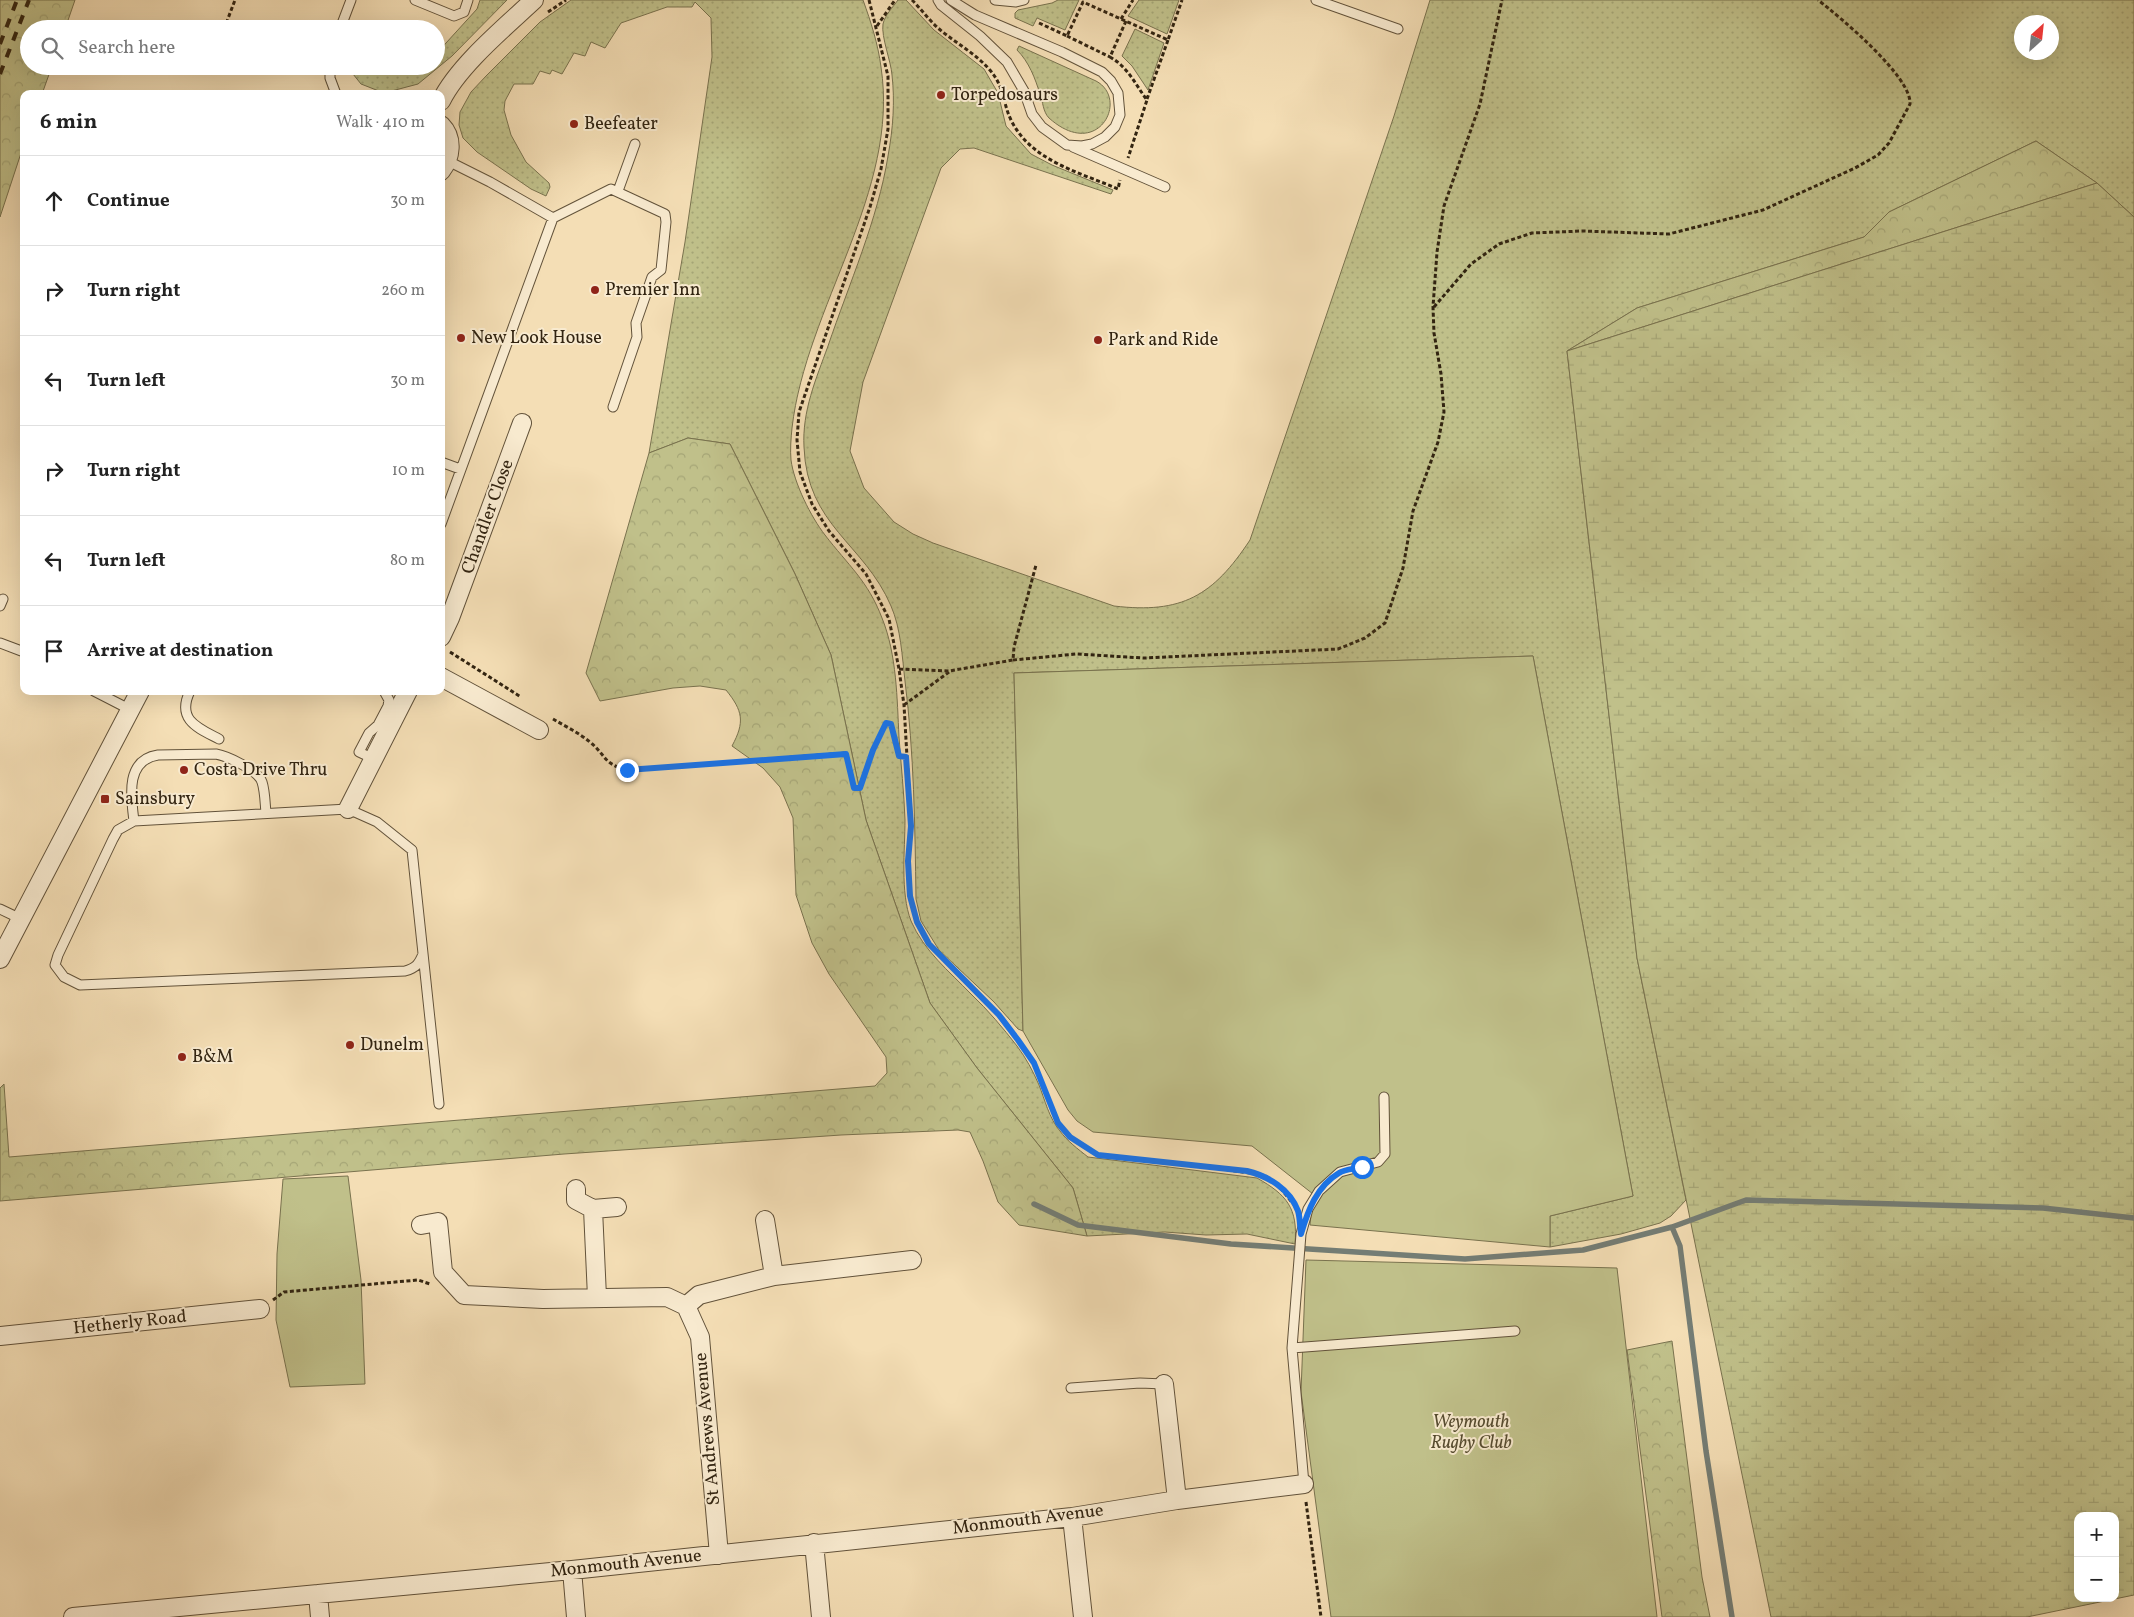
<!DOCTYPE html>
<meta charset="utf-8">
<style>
body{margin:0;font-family:Vollkorn,serif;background:#f6f6f6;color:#222}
.controls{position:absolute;right:15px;bottom:15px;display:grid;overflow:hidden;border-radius:10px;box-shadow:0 5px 20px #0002}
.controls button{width:45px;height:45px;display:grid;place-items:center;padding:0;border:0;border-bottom:1px solid #e0e0e0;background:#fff;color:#222;font:25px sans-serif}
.compass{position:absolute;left:2014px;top:15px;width:45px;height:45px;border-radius:50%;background:#fff;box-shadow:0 5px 20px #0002;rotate:27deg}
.stop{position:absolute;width:15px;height:15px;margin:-11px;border:4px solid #1a73e8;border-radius:50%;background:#fff}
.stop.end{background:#1a73e8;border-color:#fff;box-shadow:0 1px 5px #0008}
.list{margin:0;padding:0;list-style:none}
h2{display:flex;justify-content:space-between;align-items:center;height:65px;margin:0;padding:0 20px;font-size:21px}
h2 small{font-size:16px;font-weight:400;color:#767676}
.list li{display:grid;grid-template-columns:32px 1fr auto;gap:15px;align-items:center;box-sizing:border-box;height:90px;padding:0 20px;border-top:1px solid #e0e0e0}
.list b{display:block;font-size:19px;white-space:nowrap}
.list em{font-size:16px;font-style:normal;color:#767676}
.icon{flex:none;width:28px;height:28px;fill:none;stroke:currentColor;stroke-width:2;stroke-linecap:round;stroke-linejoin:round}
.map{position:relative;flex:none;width:2134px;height:1617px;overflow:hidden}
.search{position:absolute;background:#fff;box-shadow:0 5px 20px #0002;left:20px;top:20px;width:425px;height:55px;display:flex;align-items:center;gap:12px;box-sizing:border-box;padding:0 18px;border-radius:28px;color:#767676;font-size:19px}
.panel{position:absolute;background:#fff;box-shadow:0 5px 20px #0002;left:20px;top:90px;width:425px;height:605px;border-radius:10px}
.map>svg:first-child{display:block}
.grass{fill:url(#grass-dots);stroke:#79724e;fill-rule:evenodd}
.forest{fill:url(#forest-crowns);stroke:#79724e}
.wetland{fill:url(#wetland-marsh);stroke:#79724e;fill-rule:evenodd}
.green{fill:#c0c08a;stroke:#79724e}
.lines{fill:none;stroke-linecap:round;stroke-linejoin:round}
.stream{stroke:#747d75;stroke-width:5.5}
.service-casing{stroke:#62523a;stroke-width:11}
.minor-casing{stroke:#62523a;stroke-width:20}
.path{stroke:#322411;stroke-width:3;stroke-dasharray:4 2.5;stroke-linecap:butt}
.service{stroke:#f8eacf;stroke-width:9}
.minor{stroke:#f8eacf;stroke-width:18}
.rail{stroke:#322411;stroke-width:4;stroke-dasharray:9 9;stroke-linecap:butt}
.route{stroke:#1a73e8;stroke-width:6}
.poi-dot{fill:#8f2418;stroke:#f8eacf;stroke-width:2}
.labels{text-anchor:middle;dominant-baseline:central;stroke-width:4;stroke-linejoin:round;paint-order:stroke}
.poi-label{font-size:18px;fill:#322411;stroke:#f8eacf;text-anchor:start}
.street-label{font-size:18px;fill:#322411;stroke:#f8eacf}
.park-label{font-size:18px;font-style:italic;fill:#564b2f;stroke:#f8eacf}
</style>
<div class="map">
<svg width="2134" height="1617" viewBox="0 0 2134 1617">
<defs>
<pattern id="grass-dots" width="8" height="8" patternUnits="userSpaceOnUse" patternTransform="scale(1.25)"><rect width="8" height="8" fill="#c0c08a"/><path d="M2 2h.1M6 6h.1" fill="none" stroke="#a5a576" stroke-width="1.8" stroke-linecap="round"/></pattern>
<pattern id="forest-crowns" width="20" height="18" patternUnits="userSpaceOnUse" patternTransform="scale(1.25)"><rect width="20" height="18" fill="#c0c08a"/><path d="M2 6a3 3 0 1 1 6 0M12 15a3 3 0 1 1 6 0" fill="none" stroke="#a5a576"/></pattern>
<pattern id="wetland-marsh" width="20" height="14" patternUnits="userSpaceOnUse" patternTransform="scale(1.25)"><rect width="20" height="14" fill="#c0c08a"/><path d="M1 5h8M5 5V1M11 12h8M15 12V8" fill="none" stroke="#a5a576"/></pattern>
</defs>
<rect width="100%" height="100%" fill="#f4deb5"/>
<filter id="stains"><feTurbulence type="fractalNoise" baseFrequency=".004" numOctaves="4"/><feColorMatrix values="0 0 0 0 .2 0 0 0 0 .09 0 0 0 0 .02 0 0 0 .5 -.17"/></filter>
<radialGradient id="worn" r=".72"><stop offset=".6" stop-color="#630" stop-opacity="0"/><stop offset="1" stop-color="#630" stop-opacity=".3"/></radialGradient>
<!-- grass -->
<path class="grass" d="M480,0H507L452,56L418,84L384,93L361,84L353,74V66H436V54L477,9Z
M571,0H863C871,22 878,44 881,67C900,191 806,307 792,428C791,438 790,450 791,460C794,483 811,517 825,535C848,565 868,581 882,618C897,655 897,699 899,737C901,765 904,792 905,820C905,850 900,892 911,921C924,951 949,971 971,994C988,1010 1003,1028 1017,1046C1026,1058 1033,1071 1039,1085C1045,1100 1049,1118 1060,1131C1067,1141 1078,1149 1088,1157L1257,1178C1287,1195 1298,1208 1295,1244L1247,1234L1206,1235L1165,1232L1087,1236L1073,1188L977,1068L930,1003L866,820L831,655L795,574L730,444L688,438L649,453L685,242L712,57L711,18L695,2L692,7H667L621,23L605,48L591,42L585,56L574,53L562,74L552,70L550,74L540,71L533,84H514L505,101L504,110L511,135L526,162L549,183L550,187L546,196L531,189L477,152L463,138L459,125L460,112L471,92L486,76L540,22Z
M898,0H906L934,30L984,69L998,93L1006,126L1031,154L1052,165L1113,190L1111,194L974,148L960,149L941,168L863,382L850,451L864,488L894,522L913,534L933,543L1114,606C1182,614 1213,596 1250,540L1394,116L1430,0H2134V217L2097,183L2036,141L1889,212L1864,237L1637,308L1567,351L1637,958L1686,1200L1671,1216L1660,1223L1621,1234L1550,1247V1216L1633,1196L1533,656L1014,673L1023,1031L1018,1029L994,1002L939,950L921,921L916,899C915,826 914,753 905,681C902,656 901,629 891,606C864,543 807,526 804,447C802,411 816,379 828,346C849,284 878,219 888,156C893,129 895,102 892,75C891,61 881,37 883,24C885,15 893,7 898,0ZM2022,22H2052V52H2022Z
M1058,0H1079L1065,30L1037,18L1033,26L1015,18V13L1018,10L1052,3Z
M1139,0H1179L1167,34L1128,16Z
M1135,29L1164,43L1148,90L1132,66L1122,56Z
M1019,46L1096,81C1130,99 1098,162 1049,118C1043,112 1043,102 1040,94C1035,78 1029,62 1017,50Z"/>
<!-- forest -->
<path class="forest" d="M0,0H75L65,29H29V66H52L42,94H24V144L0,217Z
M2036,141L2097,183L1567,351L1637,308L1864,237L1889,212Z
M688,438L730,444L795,574L831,655L866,820L930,1003L977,1068L1073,1188L1087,1236L1019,1225L998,1202L983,1161L970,1132L958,1130L841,1135L564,1154L0,1201V1088L4,1084L9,1157L875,1086L887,1073L886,1057L829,974L812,943L796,895L793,818L780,787L763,768L732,746C745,722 743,711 726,690L700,686L673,688L600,701L586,673L649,453Z
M1672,1341L1702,1577L1710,1617H1662L1627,1350Z"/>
<!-- wetland -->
<path class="wetland" d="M2097,183L2134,217V1595L2027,1617H1771L1637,958L1567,351ZM2078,1516H2115V1598H2078Z"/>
<!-- green -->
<path class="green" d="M1533,656L1633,1196L1550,1216V1247L1310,1225L1313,1194L1252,1146L1093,1132L1077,1121L1068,1110L1023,1031L1014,673Z
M348,1176L361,1280L365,1384L290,1387L276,1320L277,1254L283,1179Z
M1306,1260L1617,1268L1657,1617H1331L1301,1392Z"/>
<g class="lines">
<!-- stream -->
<path class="stream" d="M1034,1204L1078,1225L1231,1244L1465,1259L1583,1250L1672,1227L1746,1200L2043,1208L2134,1218
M1672,1227L1680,1246L1706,1451L1732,1617"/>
<defs>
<path id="service" d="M415,0L454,16L464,12L468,0
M938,0L941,5L980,36L1007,62L1024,91L1032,114L1042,127L1067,145L1082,146L1092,144L1105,137L1115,127L1120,115L1118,93L1111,81L1102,72L1062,52L975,15L951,0
M995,0L1016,2L1024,0
M1316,0L1398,29
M340,29L351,0
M330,66V78L336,94
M1073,147L1165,187
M448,161L490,182L553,218L611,189L665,214L666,222L661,270L652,277L636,323L637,337L613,407
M618,191L635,144
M441,462L460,469
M441,524L553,218
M0,606L3,599
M0,643L24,652
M94,691L131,710
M190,691C176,720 198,728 219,739
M374,759L359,752L369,733L378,725L388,706L389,700L384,691
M134,821C131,797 125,760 158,755L216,754C227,756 258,770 262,782C265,791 265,803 266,813
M0,909L21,919
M423,954C419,964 416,968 405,971L80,985L64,977L55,965L58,955L113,839L118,830L134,821L348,809L377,822L412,850L439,1104
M1292,1348L1515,1331
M1071,1388L1140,1383L1164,1384
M1304,1484L1292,1348L1301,1234L1308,1209L1319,1191L1340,1172L1378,1162L1385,1154L1384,1097"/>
<path id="minor" d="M441,101C458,66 505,27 534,0
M441,125C454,138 451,158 441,171
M441,637L450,618L522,423
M441,677L539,730
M348,809L408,691
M0,959L140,691
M576,1189V1200L593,1209L597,1297
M593,1209L617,1207
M765,1220L774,1276
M421,1225L438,1222L443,1272L464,1295L543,1299L667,1297L686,1306L700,1337L719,1555
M686,1306L699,1295L774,1276L912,1260
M0,1336L260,1309
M1164,1384L1177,1500
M1072,1517L1083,1617
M814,1543L821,1617
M572,1570L576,1617
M318,1594L320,1617
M73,1617L572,1570L1072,1517L1177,1500L1304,1484"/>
</defs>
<!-- service casing -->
<use href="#service" class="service-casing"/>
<!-- minor casing -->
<use href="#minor" class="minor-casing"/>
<!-- path -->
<path class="path" d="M869,0L888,76V129L881,169L870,207L799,412L797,440L800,472L812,504L829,531L866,574L889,619L899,669L904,705L911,826L909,861L910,896L917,922L929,944L999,1015L1018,1040L1034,1063L1059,1123L1070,1137L1083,1146L1099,1155L1116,1158L1207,1167L1264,1175L1278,1185L1295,1206
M912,0C921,9 929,20 938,28C954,42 975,53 989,69C1005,87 1002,101 1011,120C1031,161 1079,172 1118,189L1120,180
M548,12L566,0
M1121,19L1133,0
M1126,21L1110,57C1128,67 1135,84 1147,100L1128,158
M1039,23L1067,36L1083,2L1168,40L1182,0
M877,26L895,0
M224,29L235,0
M1067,36L1110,57
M1147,99L1168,40
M1434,307L1471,264L1499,244L1532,233L1582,231L1669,234L1763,210L1855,168L1878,155L1889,143L1910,104C1912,77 1840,17 1818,0
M450,652L521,697
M1013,660L1076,654L1144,658L1338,649L1365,638L1385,623L1403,568L1413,511L1438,442L1444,412L1441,374L1434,333L1433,307L1437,252L1444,206L1480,104L1502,0
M899,669L949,671L1013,660L1014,647L1036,565
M904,705L949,672
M553,719C565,726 579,733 590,742C606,755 603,764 627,770L846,753L854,788H860L873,750L886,723L891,724L899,756L906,757
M273,1300L284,1292L418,1280L430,1284
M1306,1502L1321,1617"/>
<!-- service -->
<use href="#service" class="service"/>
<!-- minor -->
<use href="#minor" class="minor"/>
<!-- rail -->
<path class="rail" d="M0,44L17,0
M0,74L29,0"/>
</g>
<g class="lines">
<!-- route -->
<path class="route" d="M627,770L846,754L854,788H860L873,750L886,723L891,724L899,756L906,757L911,826L908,861L910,896L917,922L929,944L999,1015L1018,1040L1034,1063L1058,1123L1070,1137L1098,1155L1247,1171C1268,1176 1290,1189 1298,1211C1300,1217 1300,1227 1301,1234C1308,1210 1317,1186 1339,1173C1345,1169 1355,1169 1362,1167"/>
</g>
<!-- markers -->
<g class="poi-dot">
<circle cx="941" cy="95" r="5"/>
<circle cx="574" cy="124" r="5"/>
<circle cx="595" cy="290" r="5"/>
<circle cx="461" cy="338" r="5"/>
<circle cx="1098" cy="340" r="5"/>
<circle cx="184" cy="770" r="5"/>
<rect x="100" y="794" width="10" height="10" rx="2.5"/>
<circle cx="350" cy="1045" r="5"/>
<circle cx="182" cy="1057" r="5"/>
</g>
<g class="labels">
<!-- poi labels -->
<g class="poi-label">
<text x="951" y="95">Torpedosaurs</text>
<text x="584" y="124">Beefeater</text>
<text x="605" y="290">Premier Inn</text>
<text x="471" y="338">New Look House</text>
<text x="1108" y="340">Park and Ride</text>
<text x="194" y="770">Costa Drive Thru</text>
<text x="115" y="799">Sainsbury</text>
<text x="360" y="1045">Dunelm</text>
<text x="192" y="1057">B&amp;M</text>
</g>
<!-- street labels -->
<g class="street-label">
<text transform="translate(488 517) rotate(-70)">Chandler Close</text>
<text transform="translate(130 1323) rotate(-6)">Hetherly Road</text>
<text transform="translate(708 1429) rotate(-95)">St Andrews Avenue</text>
<text transform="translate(1028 1520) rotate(-7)">Monmouth Avenue</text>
<text transform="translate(626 1564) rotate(-6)">Monmouth Avenue</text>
</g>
<!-- park labels -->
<g class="park-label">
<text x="1471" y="1422">Weymouth<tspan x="1471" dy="21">Rugby Club</tspan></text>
</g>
</g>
<rect width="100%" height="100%" filter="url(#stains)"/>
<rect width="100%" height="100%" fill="url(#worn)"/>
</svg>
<div class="controls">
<button>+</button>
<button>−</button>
</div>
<svg class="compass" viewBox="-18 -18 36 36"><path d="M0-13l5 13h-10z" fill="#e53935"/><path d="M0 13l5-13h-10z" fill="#767676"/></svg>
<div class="stop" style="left:1362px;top:1167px"></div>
<div class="stop end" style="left:627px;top:770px"></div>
<div class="search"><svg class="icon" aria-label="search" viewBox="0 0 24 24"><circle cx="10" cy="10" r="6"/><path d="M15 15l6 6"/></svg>Search here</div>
<section class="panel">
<h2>6 min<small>Walk · 410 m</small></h2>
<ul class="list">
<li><svg class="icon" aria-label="ahead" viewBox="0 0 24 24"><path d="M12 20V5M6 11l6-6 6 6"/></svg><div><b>Continue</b></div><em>30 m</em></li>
<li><svg class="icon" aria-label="right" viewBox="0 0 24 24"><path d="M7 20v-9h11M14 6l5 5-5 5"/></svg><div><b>Turn right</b></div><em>260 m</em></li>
<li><svg class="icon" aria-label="left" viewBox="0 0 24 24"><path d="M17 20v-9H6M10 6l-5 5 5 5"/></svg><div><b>Turn left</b></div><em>30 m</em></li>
<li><svg class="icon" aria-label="right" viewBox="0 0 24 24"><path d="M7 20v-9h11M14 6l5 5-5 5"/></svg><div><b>Turn right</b></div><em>10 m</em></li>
<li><svg class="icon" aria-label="left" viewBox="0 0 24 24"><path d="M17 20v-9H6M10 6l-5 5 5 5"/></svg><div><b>Turn left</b></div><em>80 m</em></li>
<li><svg class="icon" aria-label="arrive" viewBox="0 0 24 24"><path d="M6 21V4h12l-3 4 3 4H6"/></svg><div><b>Arrive at destination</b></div></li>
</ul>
</section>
</div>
